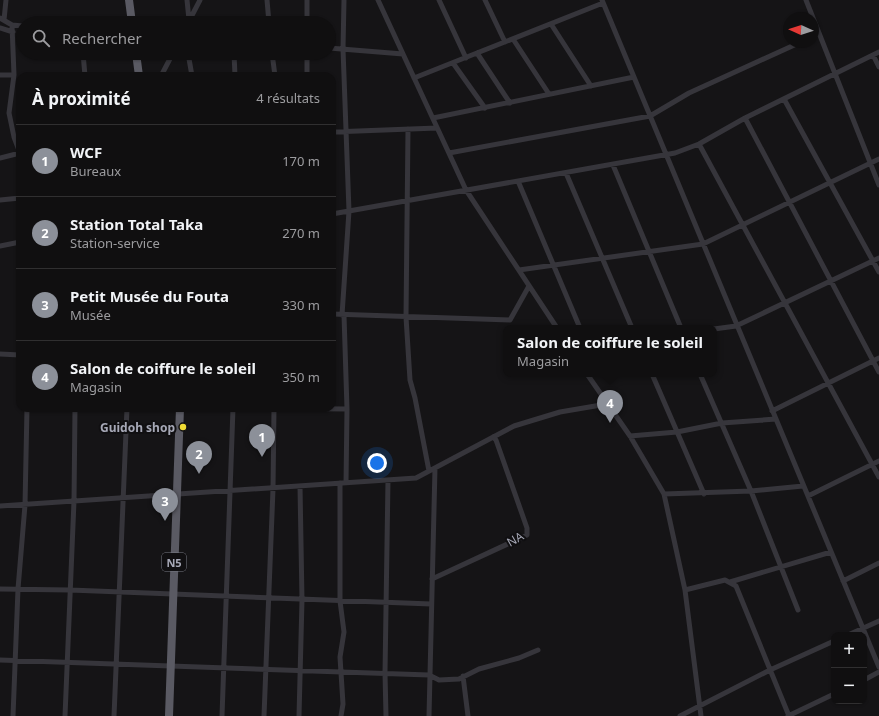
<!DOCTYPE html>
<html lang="fr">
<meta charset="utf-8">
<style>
body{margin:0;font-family:"Noto Sans",sans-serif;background:#191819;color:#f1f3f6}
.controls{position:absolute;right:12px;bottom:12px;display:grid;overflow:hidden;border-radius:8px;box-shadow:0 1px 3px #0004}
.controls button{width:36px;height:36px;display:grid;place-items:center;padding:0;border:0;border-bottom:1px solid #302f30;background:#100f10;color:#f1f3f6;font:20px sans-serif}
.compass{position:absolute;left:783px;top:12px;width:36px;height:36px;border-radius:50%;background:#100f10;box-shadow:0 1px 3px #0004;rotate:273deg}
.you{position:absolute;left:377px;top:463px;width:14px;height:14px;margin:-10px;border:3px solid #fff;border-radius:50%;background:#1a73e8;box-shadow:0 0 0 6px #1a73e833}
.badge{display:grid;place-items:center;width:26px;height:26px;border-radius:50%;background:#8c9099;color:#fff;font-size:13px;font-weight:700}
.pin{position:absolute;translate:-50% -33px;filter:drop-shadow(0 1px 2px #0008)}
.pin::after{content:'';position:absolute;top:21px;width:14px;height:12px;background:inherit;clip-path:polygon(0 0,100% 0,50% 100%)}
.popup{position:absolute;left:503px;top:325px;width:214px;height:52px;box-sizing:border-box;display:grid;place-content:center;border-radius:8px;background:#100f10;filter:drop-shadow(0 1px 3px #0005);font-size:13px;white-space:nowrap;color:#9c9c9f}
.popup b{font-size:15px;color:#f1f3f6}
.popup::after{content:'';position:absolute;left:50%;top:100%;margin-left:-8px;border:8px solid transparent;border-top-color:#100f10}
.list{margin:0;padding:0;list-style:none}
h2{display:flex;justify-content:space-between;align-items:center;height:52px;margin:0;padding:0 16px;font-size:17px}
h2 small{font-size:13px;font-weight:400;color:#9c9c9f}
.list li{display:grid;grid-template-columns:26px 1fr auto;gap:12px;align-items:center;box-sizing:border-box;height:72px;padding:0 16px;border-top:1px solid #302f30}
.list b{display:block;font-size:15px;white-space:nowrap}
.list p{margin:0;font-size:13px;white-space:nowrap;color:#9c9c9f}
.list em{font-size:13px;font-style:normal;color:#9c9c9f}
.icon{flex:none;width:22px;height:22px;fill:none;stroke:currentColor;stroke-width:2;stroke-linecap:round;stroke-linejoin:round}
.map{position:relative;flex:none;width:879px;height:716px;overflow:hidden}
.search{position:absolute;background:#100f10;box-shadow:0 1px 3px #0004;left:16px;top:16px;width:320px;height:44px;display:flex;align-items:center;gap:10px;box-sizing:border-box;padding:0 14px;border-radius:22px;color:#9c9c9f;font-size:15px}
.panel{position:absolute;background:#100f10;box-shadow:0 1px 3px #0004;left:16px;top:72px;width:320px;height:340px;border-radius:12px}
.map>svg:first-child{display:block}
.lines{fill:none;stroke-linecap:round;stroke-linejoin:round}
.minor{stroke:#36353b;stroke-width:5}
.trunk{stroke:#5a5a63;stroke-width:8}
.poi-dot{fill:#efdb34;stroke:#100f11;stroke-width:1.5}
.labels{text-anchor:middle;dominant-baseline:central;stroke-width:4;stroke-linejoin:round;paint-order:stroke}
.shield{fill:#100f11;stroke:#797a84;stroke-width:1}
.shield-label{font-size:11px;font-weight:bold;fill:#a6a8b6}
.poi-label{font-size:12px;font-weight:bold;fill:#a6a8b6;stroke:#100f11;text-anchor:end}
.street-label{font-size:12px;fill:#a6a8b6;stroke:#100f11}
</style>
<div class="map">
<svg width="879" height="716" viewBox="0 0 879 716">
<rect width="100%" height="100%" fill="#151416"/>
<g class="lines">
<!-- minor -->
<path class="minor" d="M187,0L189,20
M267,0L269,23
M378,0L466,190L557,328
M439,0L466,58
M485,0L505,42
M602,0L879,667
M806,0L879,185
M0,18L12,25L23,26
M4,20L6,0
M188,23L200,0
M307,23V0
M551,24L591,86
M12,25L14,75L9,113L14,137L20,153
M0,28L13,32
M813,36L819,33
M513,39L549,94
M329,48L403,54
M83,53L85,76
M188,53L192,76
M234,53L235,76
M272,53L275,76
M477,53L510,103
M873,55L879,67
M453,63L485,108
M0,75H14
M161,76L173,53
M307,76V53
M414,78L603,3
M784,99L879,272
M433,118L634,77
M745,118L879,372
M408,129L406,317L410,380L415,398L429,471
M332,132L437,128
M699,144L879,477
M449,153L650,116L689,93L801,42
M0,158L20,153
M613,165L681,328
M566,173L632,328
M518,181L580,328
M0,200L20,198
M332,214L675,153L699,144L745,118L879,52
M0,246L20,242
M519,270L703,244L879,159
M332,314L510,320L529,286
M342,315L349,211L343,49L344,0
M344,315L347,409L346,483
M714,329L736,326L879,258
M0,354L20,355
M587,374L630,436L664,494L685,590L701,716
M652,374L704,494
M700,374L751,491L798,610
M221,408L347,409
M772,411L879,358
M630,436L677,432L722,423L776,419
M340,483V601L344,632L340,657L343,704L341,716
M664,494L751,491L803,486
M808,496L879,461
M0,506L416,478L514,426L560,412L607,404
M432,579L527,535V528L496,440L493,437
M843,581L879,563
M730,582L831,552
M0,589L70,590L431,604
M685,590L725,580L736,586L789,716
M848,635L879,621
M0,660L429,675L439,680L459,679L479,669L519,658L538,650
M463,676L468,716
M864,680L879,672
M13,716L18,589L25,505L27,408
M65,716L74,501L75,408
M114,716L127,408
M222,716L233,408
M264,716L273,489L274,408
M299,716L302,600L300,486
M386,716L385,673L388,480
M429,716L435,468
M680,716L770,670L834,641
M788,716L834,694"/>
<!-- trunk -->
<path class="trunk" d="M129,0L132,23
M136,53L139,76
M169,716L180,408"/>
</g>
<!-- markers -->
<circle class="poi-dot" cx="183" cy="427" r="4"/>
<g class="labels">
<!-- shield labels -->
<rect class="shield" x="162" y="553" width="24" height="18" rx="3"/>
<g class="shield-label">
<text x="174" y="562">N5</text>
</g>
<!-- poi labels -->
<g class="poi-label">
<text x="175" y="427">Guidoh shop</text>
</g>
<!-- street labels -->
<g class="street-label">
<text transform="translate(515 539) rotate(-30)">NA</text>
</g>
</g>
</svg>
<div class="controls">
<button>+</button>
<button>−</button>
</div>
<svg class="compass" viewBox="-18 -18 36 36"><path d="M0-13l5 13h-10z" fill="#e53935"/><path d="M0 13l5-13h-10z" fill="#9c9c9f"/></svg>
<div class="you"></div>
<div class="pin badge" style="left:262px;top:457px">1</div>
<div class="pin badge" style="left:199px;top:474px">2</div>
<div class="pin badge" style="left:165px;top:521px">3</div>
<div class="pin badge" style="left:610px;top:423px">4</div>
<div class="popup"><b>Salon de coiffure le soleil</b>Magasin</div>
<div class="search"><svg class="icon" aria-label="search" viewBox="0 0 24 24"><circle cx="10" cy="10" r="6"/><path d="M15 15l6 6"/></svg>Rechercher</div>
<section class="panel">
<h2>À proximité<small>4 résultats</small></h2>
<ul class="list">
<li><span class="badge">1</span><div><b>WCF</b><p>Bureaux</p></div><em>170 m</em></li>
<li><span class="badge">2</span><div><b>Station Total Taka</b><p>Station-service</p></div><em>270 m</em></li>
<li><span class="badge">3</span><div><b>Petit Musée du Fouta</b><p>Musée</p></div><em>330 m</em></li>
<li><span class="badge">4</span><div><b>Salon de coiffure le soleil</b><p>Magasin</p></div><em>350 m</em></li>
</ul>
</section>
</div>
